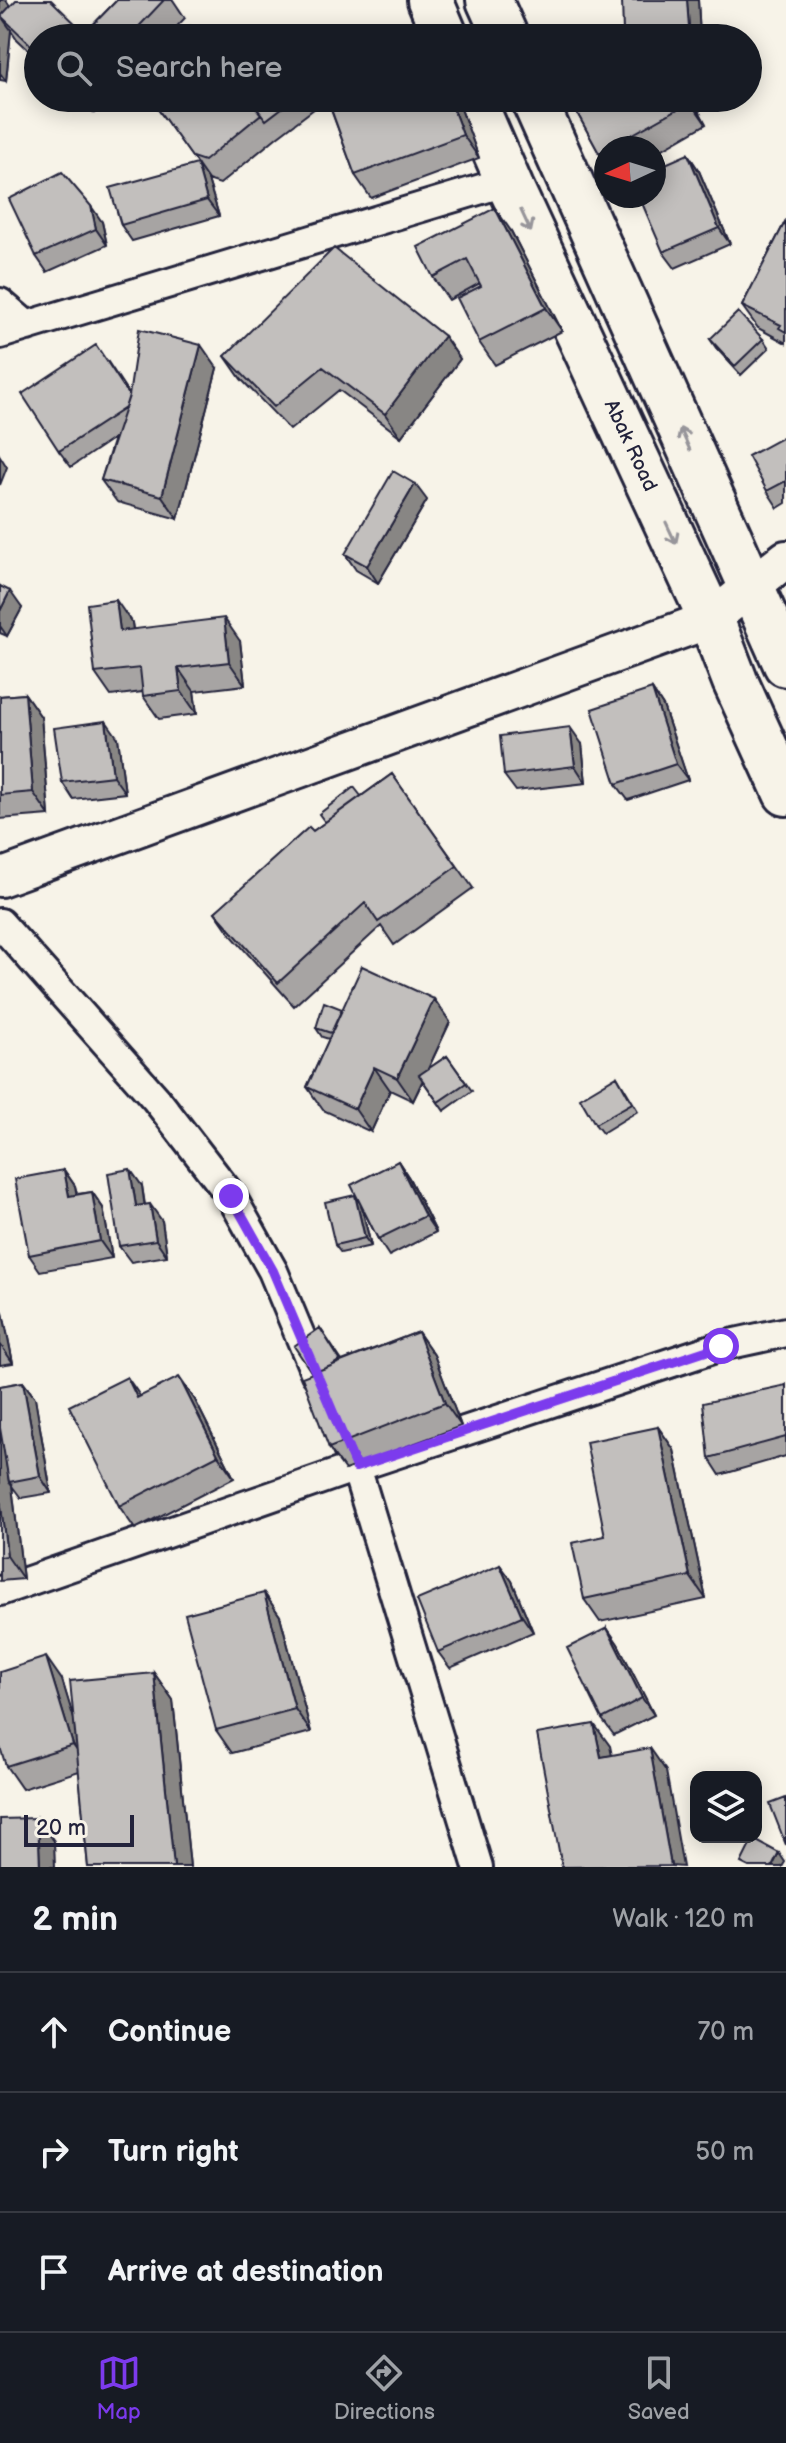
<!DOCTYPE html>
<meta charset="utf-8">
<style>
body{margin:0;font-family:"Balsamiq Sans",sans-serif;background:#242831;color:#f1f3f6}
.controls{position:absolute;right:24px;bottom:24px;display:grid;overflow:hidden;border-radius:16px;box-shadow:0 4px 20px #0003}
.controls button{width:72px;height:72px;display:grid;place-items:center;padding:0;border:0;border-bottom:2px solid #363941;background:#171b24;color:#f1f3f6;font:40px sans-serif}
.compass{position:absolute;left:594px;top:136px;width:72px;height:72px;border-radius:50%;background:#171b24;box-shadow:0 4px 20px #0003;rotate:266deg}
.scale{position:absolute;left:24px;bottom:20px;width:110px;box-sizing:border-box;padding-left:8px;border:4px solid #22223b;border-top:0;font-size:22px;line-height:28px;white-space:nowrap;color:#22223b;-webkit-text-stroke:6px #f7f3e8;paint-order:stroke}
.stop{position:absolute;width:24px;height:24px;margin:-18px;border:6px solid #7c3aed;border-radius:50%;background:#fff}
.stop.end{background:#7c3aed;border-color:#fff;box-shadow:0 2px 8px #0008}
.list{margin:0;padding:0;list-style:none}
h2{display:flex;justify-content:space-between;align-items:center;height:104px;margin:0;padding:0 32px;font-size:34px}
h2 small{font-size:26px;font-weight:400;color:#9ea1a6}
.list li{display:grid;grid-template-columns:52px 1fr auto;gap:24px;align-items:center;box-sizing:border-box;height:120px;padding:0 32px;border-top:2px solid #363941}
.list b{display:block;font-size:30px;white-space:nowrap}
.list em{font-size:26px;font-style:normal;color:#9ea1a6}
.icon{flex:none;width:44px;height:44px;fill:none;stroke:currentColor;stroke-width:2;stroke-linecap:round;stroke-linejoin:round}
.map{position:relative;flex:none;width:786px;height:1867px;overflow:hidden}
.search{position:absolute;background:#171b24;box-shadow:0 4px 20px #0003;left:24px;right:24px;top:24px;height:88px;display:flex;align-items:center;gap:20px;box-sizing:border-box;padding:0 28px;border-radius:44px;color:#9ea1a6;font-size:30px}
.sheet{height:464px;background:#171b24}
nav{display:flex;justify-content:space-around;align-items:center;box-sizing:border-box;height:112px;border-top:2px solid #363941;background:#171b24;font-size:22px;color:#9ea1a6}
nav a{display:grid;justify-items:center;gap:4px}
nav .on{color:#7c3aed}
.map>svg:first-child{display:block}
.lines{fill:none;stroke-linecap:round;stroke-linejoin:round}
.minor-casing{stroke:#22223b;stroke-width:34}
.tertiary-casing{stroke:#22223b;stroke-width:42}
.trunk-casing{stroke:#22223b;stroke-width:50}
.minor{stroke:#f7f3e8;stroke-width:28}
.tertiary{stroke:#f7f3e8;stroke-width:36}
.trunk{stroke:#f7f3e8;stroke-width:44}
.wall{fill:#a7a4a3;stroke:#22223b;stroke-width:2}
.shaded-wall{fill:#888684;stroke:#22223b;stroke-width:2}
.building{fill:#c2bfbd;stroke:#22223b;stroke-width:2}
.oneway{stroke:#97959a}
.route{stroke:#7c3aed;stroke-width:10}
.labels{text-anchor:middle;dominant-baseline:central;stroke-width:8;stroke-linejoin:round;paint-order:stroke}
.street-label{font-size:20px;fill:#22223b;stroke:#f7f3e8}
</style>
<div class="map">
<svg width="786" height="1867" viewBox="0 0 786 1867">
<rect width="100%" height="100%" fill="#f7f3e8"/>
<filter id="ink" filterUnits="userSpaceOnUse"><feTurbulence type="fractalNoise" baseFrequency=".0125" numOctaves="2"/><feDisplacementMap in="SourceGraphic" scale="16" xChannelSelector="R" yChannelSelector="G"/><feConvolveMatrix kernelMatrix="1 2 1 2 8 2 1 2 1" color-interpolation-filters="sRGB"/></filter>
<g filter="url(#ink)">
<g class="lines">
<defs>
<path id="minor" d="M0,303L27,326
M0,334L508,181
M0,923L156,1099L231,1196L273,1271L316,1374
M340,1431L356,1467L478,1867
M0,1591L356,1467L721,1346L786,1332"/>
<path id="tertiary" d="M0,878L711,619L786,559"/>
<g id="trunk">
<path d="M430,0L446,38"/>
<path d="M489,0L506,38"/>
<path id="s1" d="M472,98L511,188L711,619L735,681L786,793"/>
<path d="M533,98L786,664"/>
</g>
</defs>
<!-- minor casing -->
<use href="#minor" class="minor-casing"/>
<!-- tertiary casing -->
<use href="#tertiary" class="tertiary-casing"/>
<!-- trunk casing -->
<use href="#trunk" class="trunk-casing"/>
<!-- minor -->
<use href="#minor" class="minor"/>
<!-- tertiary -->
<use href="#tertiary" class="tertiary"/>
<!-- trunk -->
<use href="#trunk" class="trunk"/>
</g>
<!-- wall -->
<path class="wall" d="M0,0H6L10,6L85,33L117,0H173L185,18L166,38H38V59L17,39L11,30L6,81L0,80Z
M698,0L700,38H628L623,32Z
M78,98H109L94,113Z
M150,98H457L479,158L371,198L355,175L327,99L277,137L220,184L208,180L219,216L132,241L121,225L197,164Z
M569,98H692L706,124L654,154V148H606V162L599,153Z
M688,154L699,171L730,244L675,268L663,252Z
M786,220V343L758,328L742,306Z
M102,222L107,245L47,272L36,256Z
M511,231L562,331L495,365L479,342L481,286L480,283L449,300L433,277Z
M444,336L460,359L401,437L339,390L290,430L241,379L225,356Z
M710,339H763L769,348L741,375L716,348Z
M108,362L129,394L217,368L178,519L117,502L101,480L114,438L71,467L59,451Z
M786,442V503L778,508L767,491Z
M427,500L378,583L356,570L345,554Z
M0,586L22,608L7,636L0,633Z
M132,623L133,629L240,641L245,685L194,691L197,714L159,719L143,696V692L111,696L95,673Z
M652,689L663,706L688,780L628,800L616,784Z
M25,694L41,717L49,815L0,819V696Z
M118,738L125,793L73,799L62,782Z
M582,744L586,783L516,791L504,775Z
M392,774L473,888L394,945L381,926L294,1006L231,935L215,912L313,831Z
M434,999L450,1022L428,1069L447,1056L472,1091L444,1111L423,1081L413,1101L390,1090L371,1132L323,1110L307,1087L329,1039L322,1037L316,1028L342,1009Z
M617,1076L638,1111L602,1133L595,1124Z
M398,1161L409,1178L436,1232L389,1256L378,1239L362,1208L371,1246L341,1253L335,1245L355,1195Z
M64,1170L75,1186L77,1194L92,1192L103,1208L112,1258L40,1271L29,1255Z
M142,1186L145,1205L162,1221L167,1256L131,1262L119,1246Z
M0,1309L3,1313L13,1363L0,1365Z
M320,1328L342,1361L418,1332L434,1355L461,1426L345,1470L329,1448L312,1373Z
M23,1382L35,1398L51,1493L21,1498L12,1486L23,1579L0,1581V1386Z
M786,1385V1456L720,1475L709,1458Z
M140,1396L195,1400L234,1478L135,1529L119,1506Z
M658,1427L674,1450L706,1599L600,1622L584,1599L605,1536Z
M500,1565L512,1581L533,1632L450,1668L438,1652Z
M264,1593L280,1616L311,1732L232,1753L216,1730Z
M607,1628L618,1644L654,1715L614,1735L602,1719Z
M154,1673L173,1700L190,1867H88L79,1771L22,1789L6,1766L62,1680L73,1718Z"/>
<!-- shaded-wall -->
<path class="shaded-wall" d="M0,0H6L12,10L1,16L11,30L6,81L0,73Z
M687,0H698L700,38H695L689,28Z
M449,98H457L479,158L463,135Z
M688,98H692L706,124Z
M688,154L699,171L730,244L719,228Z
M197,164L208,180L219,216L207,200Z
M91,206L102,222L107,245L96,229Z
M495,208L511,231L562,331L546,308Z
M444,336L460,359L401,437L385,414Z
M201,345L217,368L178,519L162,496Z
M0,456L7,467L0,485Z
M415,484L427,500L378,583L367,566Z
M10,591L22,608L7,636L0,626V611Z
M116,600L132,623L136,654L120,631Z
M224,618L240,641L245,685L229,662Z
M178,668L194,691L197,714L181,691Z
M652,689L663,706L688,780L676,764Z
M25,694L41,717L49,815L33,792Z
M106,721L118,738L125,793L113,776Z
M570,727L582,744L586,783L575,766Z
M434,999L450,1022L413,1101L397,1078Z
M374,1067L390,1090L371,1132L355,1109Z
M398,1161L409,1178L436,1232L425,1216Z
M130,1169L142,1186L147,1223L136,1206Z
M64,1170L75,1186L80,1212L69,1196Z
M92,1192L103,1208L112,1258L100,1241Z
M355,1195L361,1204L371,1246L365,1238Z
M150,1204L162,1221L167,1256L156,1240Z
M0,1309L3,1313L13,1363L0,1344Z
M418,1332L434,1355L461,1426L445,1403Z
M127,1377L143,1400L137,1398Z
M179,1377L195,1400L234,1478L218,1455Z
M23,1382L35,1398L51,1493L40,1476Z
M0,1420L9,1482L12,1486L23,1579L7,1556L0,1498Z
M658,1427L674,1450L706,1599L690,1576Z
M500,1565L512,1581L533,1632L522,1616Z
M264,1593L280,1616L311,1732L295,1709Z
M607,1628L618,1644L654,1715L642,1698Z
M46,1657L62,1680L89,1768L73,1745Z
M154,1673L173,1700L190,1867H174Z
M594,1724L610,1746L617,1780L601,1757Z
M650,1748L666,1771L683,1867L671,1866Z
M38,1818L54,1841L55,1867H40Z
M779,1853L785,1862L782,1867H772Z"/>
<!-- building -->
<path class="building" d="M16,0H51L85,33L117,0H164L128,38H38V52L1,16Z
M622,0H687L689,28L623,32Z
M190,26L200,38H175Z
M150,98H248L261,114L204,161L192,157Z
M249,98H295L266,120Z
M327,98H449L463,135L355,175Z
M569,98H688L690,102L599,153Z
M688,154L719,228L663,252L639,196H654V169Z
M197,164L207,200L121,225L110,188Z
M62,172L91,206L96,229L36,256L9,199Z
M495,208L546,308L479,342L457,298L481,286L467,259L433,277L418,247Z
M786,220V332L779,328L781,325L742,306Z
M334,248L444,336L385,414L323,367L274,407L225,356Z
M738,312L763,339L735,366L710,339Z
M139,329L201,345L162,496L101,480L129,396Z
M96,345L129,395L125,408L59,451L22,394Z
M783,437L786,443V481L767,491L748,456Z
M393,471L415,484L367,566L345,554Z
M0,586L10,591L0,611Z
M116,600L120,631L224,618L229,662L178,668L181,691L143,696L140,668L95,673L87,604Z
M652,689L676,764L616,784L592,709Z
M25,694L33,792L0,795V696Z
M106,721L113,776L62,782L54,728Z
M570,727L575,766L504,775L500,736Z
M392,774L457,866L378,922L365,903L278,983L215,912L309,827L313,831Z
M354,787L361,796L325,822L319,814Z
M362,966L434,999L397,1078L374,1067L355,1109L307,1087Z
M324,1002L342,1009L331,1033L316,1028Z
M447,1056L466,1083L438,1102L419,1075Z
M617,1076L632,1103L595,1124L580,1098Z
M398,1161L425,1216L378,1239L351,1185Z
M130,1169L136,1206L150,1204L156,1240L119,1246L108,1173Z
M64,1170L69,1196L92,1192L100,1241L29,1255L15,1179Z
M355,1195L365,1238L335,1245L325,1202Z
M320,1328L340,1360L331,1366L312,1373L294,1346Z
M418,1332L445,1403L329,1448L302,1377Z
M127,1377L137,1398L179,1377L218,1455L119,1506L69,1406Z
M23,1382L40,1476L9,1482L0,1428V1386Z
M786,1385V1437L709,1458L703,1403Z
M658,1427L690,1576L584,1599L572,1543L605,1536L586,1442Z
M0,1498L7,1556L0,1557Z
M500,1565L522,1616L438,1652L417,1600Z
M264,1593L295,1709L216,1730L185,1614Z
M607,1628L642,1698L602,1719L567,1648Z
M46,1657L73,1745L6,1766L0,1747V1672Z
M154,1673L174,1867H88L70,1681Z
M594,1724L601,1757L650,1748L671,1866L562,1867L537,1734Z
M786,1798V1845L770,1804Z
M38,1818L40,1867H0V1819Z
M753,1839L779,1853L772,1867H749L741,1863Z"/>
<!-- one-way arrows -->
<defs><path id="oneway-shaft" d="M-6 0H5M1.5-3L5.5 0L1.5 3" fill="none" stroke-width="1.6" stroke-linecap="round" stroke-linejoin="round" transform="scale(2)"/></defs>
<g class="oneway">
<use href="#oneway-shaft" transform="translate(526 221) rotate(65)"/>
<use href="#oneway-shaft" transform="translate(685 439) rotate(-114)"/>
<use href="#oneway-shaft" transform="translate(671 533) rotate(65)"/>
</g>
</g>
<g class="lines" filter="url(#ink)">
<!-- route -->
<path class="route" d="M231,1196L273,1271L356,1467L721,1346"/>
</g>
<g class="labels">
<!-- street labels -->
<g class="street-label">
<text stroke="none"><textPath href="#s1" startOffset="382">Abak Road</textPath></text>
</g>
</g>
</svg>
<div class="controls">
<button><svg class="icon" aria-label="layers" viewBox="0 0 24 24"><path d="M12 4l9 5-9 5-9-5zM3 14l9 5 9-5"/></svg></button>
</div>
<svg class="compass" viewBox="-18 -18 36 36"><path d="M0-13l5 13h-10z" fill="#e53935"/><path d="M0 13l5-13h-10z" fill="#9ea1a6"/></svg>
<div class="scale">20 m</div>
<div class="stop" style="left:721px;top:1346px"></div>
<div class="stop end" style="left:231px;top:1196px"></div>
<div class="search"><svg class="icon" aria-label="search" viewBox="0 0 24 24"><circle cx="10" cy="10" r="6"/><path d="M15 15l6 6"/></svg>Search here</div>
</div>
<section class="sheet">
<h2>2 min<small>Walk · 120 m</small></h2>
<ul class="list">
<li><svg class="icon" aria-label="ahead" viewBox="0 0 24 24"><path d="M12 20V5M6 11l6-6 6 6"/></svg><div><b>Continue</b></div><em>70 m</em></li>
<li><svg class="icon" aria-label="right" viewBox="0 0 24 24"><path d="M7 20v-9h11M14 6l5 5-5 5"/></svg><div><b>Turn right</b></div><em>50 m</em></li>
<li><svg class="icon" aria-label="arrive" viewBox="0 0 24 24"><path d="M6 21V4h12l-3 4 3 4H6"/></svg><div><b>Arrive at destination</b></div></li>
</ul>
</section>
<nav>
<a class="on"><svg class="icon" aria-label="map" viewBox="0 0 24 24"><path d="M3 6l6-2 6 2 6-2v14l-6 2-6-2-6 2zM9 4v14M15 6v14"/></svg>Map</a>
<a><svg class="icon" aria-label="directions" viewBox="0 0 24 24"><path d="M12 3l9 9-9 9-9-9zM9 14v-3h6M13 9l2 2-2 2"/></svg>Directions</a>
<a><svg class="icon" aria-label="saved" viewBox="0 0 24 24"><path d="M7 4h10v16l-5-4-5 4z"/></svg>Saved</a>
</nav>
